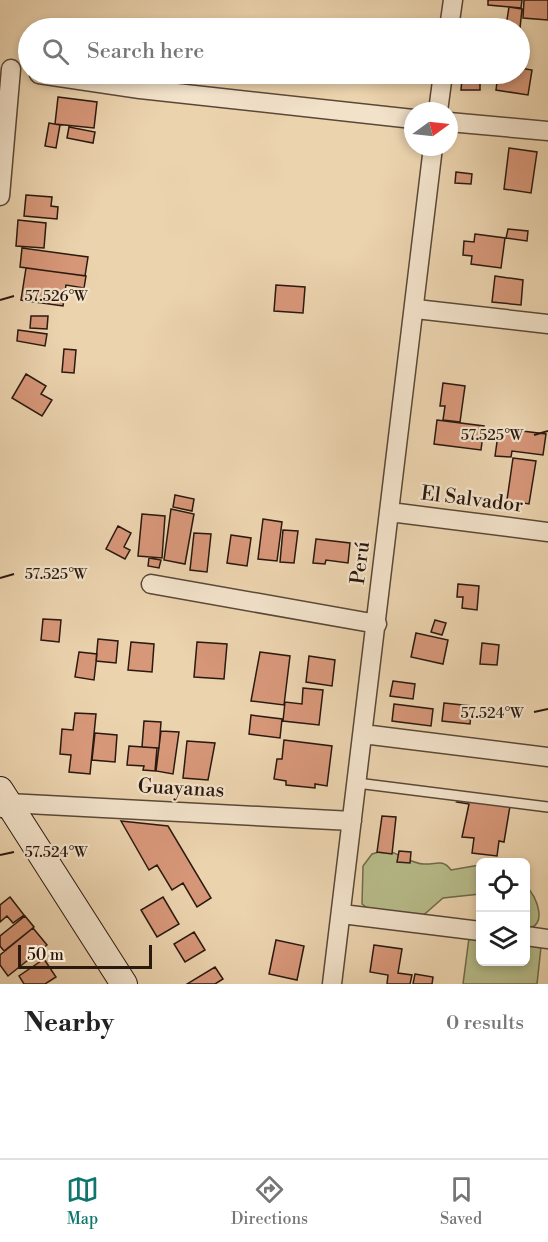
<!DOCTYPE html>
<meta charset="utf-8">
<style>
body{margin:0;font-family:"Libre Bodoni",serif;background:#f6f6f6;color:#222}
.controls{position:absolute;right:18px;bottom:18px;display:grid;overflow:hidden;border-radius:9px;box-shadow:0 3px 9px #0003}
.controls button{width:54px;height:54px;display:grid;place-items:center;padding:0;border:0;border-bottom:2px solid #e0e0e0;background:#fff;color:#222;font:30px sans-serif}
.compass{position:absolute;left:404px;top:102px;width:54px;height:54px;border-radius:50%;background:#fff;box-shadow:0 3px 9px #0003;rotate:75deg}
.scale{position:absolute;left:18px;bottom:15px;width:134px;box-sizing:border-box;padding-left:6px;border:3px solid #2a190f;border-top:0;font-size:16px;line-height:21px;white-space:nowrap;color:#2a190f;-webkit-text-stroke:4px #f2e2ca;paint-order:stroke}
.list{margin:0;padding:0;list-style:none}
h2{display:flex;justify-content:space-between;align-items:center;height:78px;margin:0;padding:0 24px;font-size:26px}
h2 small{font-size:20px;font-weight:400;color:#767676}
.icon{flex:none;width:33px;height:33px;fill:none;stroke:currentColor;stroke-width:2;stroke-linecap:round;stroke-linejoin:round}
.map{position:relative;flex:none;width:548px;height:984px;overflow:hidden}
.search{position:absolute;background:#fff;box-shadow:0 3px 9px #0003;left:18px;right:18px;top:18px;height:66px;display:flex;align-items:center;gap:15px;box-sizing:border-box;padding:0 21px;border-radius:33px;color:#767676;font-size:22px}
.sheet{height:174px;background:#fff}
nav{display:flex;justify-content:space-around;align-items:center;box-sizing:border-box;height:84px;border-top:2px solid #e0e0e0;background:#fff;font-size:16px;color:#767676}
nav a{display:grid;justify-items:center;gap:3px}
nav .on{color:#0f766e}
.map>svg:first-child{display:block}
.green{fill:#b7bc8a;stroke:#706a4c;stroke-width:1.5}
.building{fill:#d79779;stroke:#2a190f;stroke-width:1.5}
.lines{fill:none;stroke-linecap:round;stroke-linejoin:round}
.lane-casing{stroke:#5a4837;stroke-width:12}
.street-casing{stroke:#5a4837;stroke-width:21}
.secondary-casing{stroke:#2a190f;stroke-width:28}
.lane{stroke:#f2e2ca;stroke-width:9}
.street{stroke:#f2e2ca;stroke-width:18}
.secondary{stroke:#f2e2ca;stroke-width:26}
.ticks{fill:none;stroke:#2a190f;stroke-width:2}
.labels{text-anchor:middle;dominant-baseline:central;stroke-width:4.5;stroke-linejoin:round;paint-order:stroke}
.street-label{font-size:20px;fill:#2a190f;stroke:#f2e2ca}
.ticks-label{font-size:15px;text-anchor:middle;fill:#2a190f;stroke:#f2e2ca;stroke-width:4.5;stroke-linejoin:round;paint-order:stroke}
</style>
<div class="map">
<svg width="548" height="984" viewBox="0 0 548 984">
<rect width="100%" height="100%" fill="#ebd3ae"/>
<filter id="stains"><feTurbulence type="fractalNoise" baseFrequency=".00333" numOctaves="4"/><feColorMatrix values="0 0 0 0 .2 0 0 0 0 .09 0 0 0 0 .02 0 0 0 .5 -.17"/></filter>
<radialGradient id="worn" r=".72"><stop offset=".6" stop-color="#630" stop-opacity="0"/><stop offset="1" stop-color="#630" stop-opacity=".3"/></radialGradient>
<!-- green -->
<path class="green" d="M386,850C398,853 412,864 424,864C436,865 442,858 451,870L480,865V894L443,898L419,919L375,914L362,904L363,866L372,854Z
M526,886C538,897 548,928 526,928Z
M469,938L480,940V962H526V945L541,947L537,984H463Z"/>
<!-- building -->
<path class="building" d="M488,0H522L521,8L488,5Z
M524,0H548V20L523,18Z
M509,7L522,9L520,28L506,26Z
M520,68L532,70L528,95L496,90L498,74H520Z
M462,79H480V90H461Z
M58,97L97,102L94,128L55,124Z
M49,123L60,125L56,148L45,146Z
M69,127L95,132L93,143L67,138Z
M509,148L537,152L531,193L504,189Z
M456,172L472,174L471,184L455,183Z
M26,195L52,197L51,206L58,207L57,219L24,216Z
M18,220L46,223L44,248L16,246Z
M508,229L528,231L527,241L506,238Z
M475,234L505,238L501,268L471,264L472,256L463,255L464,241L474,242Z
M22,248L88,257L85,276L20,267Z
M26,268L86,276L84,288L66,285L63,306L21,300Z
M495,276L523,280L521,305L492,302Z
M276,285L305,287L303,313L274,311Z
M31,316H48L47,329L30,328Z
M18,330L47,334L45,346L17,341Z
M64,349L76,350L74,373L62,372Z
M26,374L46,386L41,394L52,400L42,416L12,398Z
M443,383L465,386L460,422L443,420L445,406H440Z
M437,420L484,426L481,450L434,444Z
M499,428L546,434L543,455L512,451L511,457L495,456Z
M513,458L536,461L529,504L507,500Z
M175,495L194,499L192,511L173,507Z
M171,509L194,514L185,564L164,560Z
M142,514L165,516L162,558L138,556Z
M263,519L282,522L277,561L258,559Z
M118,526L131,533L124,547L130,550L125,559L106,549Z
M283,530L298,531L294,563L280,562Z
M194,533L211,534L207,572L190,570Z
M231,535L251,538L247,566L227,563Z
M316,539L350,543L348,563L326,560L325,564L313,563Z
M149,558L161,560L159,568L148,566Z
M458,584L479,586L477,610L462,608L463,597H457Z
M43,619L61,620L59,642L41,640Z
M435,620L446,623L442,635L431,632Z
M416,633L448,640L443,664L411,657Z
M98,639L118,641L116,663L96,661Z
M131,642L154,644L152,672L128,670Z
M197,642L227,644L224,679L194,677Z
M482,643L499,645L497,665L480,664Z
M79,652L97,654L94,680L75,677Z
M260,652L290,656L284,705L251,701Z
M309,656L335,660L332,686L306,682Z
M393,681L415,684L413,699L390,696Z
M303,688L323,690L319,725L283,721L285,702L302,704Z
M444,703L472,706L470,724L442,721Z
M394,704L433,709L431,726L392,721Z
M75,713L96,714L90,774L69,772L71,755L60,754L62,729L73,730Z
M251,715L282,719L280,738L249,734Z
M144,721L161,722L159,748L142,747Z
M161,731L179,732L173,774L156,771Z
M95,733L117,735L115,762L92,760Z
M284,740L332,746L327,786L315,784V788L286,785V781L274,779L277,759H282Z
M187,741L215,743L208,780L183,778Z
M129,746L157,748L155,771L143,770L144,766L127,765Z
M461,799L510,806L504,842L499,841L497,856L472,853L474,838L462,837L469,804L457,802Z
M382,816L396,817L392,854L377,852Z
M121,821L168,826L211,898L197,907L183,883L172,890L157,865L149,870Z
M399,851L411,852L410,863L397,862Z
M10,897L24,915L13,923L7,916L0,922V905Z
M163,897L179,924L157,937L141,910Z
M25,916L34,927L4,951L0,946V936Z
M33,928L47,945L8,976L0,965V955Z
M194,932L205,950L185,962L174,944Z
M276,940L304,946L297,980L269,974Z
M374,945L402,949L398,973L412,975L410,984H387L388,975L370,972Z
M44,959L56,977L45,984H24L19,976Z
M215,967L223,979L215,984H187Z
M415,974L433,977L432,984H413Z"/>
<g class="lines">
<defs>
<path id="lane" d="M357,783L548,807"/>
<path id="street" d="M449,28L453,0
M39,74L140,89L413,119
M438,111L443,74
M449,122L548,131
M0,196L11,69
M416,309L548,324
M390,512L548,532
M151,584L377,624
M363,734L548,757
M2,808L8,803L352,821
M342,914L480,931
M526,936L548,939
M332,984L433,147"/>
<path id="secondary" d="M0,790L124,984"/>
</defs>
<!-- lane casing -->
<use href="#lane" class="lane-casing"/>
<!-- street casing -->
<use href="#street" class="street-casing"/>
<!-- secondary casing -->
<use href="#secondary" class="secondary-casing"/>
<!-- lane -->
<use href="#lane" class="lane"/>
<!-- street -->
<use href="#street" class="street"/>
<!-- secondary -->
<use href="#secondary" class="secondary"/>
</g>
<!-- ticks -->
<path class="ticks" d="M0,300L14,296M534,435L548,431M0,578L14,574M534,712L548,709M0,855L14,852"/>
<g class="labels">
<!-- street labels -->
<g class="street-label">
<text transform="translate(472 500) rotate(7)">El Salvador</text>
<text transform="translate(361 563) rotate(-83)">Perú</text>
<text transform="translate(181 789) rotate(3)">Guayanas</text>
</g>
</g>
<g class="ticks-label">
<text x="56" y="301">57.526°W</text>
<text x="492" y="440">57.525°W</text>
<text x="56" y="579">57.525°W</text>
<text x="492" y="718">57.524°W</text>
<text x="56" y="857">57.524°W</text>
</g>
<rect width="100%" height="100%" filter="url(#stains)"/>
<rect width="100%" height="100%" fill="url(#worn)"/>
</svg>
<div class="controls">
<button><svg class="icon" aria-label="locate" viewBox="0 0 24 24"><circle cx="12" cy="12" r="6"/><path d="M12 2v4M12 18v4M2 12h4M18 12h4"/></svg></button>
<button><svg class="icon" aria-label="layers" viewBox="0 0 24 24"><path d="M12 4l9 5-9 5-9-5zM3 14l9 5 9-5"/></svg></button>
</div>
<svg class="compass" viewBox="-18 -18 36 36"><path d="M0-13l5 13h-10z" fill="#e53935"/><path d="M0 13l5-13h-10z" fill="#767676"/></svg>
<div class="scale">50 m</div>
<div class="search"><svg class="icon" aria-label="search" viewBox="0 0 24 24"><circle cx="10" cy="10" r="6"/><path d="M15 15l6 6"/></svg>Search here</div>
</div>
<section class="sheet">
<h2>Nearby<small>0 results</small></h2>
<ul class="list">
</ul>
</section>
<nav>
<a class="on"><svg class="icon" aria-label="map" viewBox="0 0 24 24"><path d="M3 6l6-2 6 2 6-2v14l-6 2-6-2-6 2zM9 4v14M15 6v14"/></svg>Map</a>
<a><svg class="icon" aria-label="directions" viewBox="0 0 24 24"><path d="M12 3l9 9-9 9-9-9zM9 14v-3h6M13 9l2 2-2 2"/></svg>Directions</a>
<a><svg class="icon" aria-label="saved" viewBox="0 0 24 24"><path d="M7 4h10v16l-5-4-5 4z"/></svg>Saved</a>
</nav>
